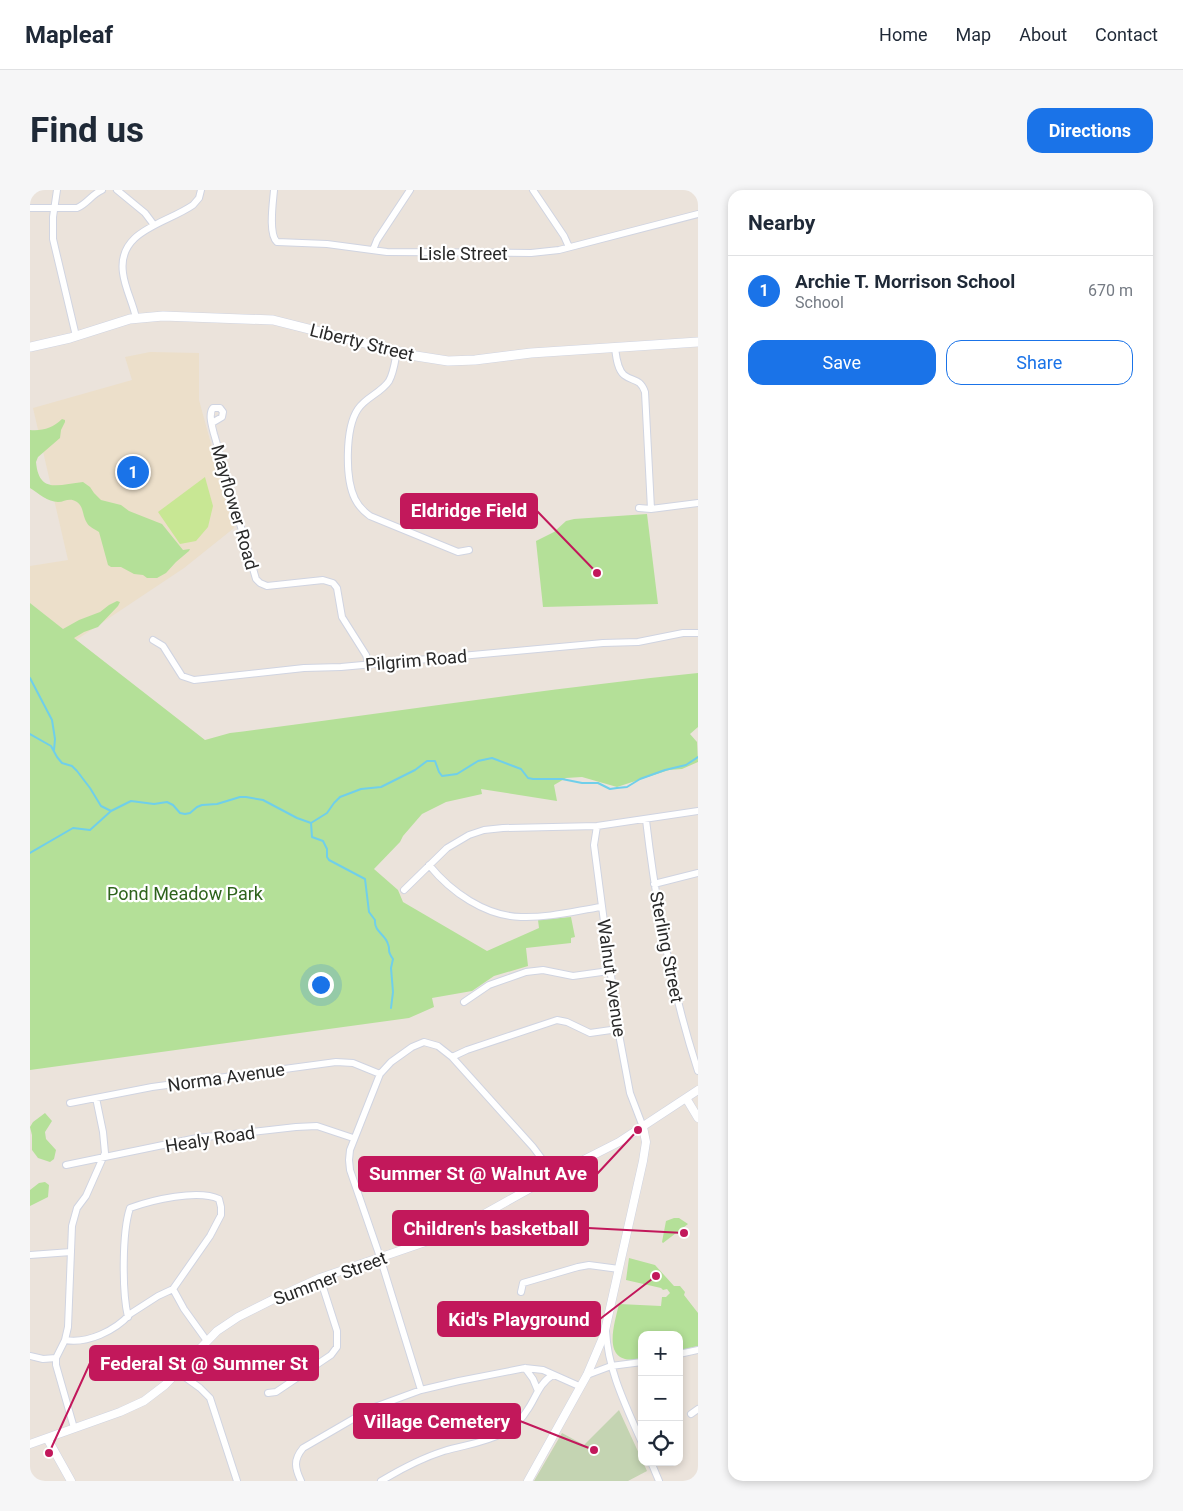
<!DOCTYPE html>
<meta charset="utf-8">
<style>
body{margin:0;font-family:Roboto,sans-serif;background:#f6f6f7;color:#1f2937}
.controls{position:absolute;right:15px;bottom:15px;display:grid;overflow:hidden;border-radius:10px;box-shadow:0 2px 8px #0003}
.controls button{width:45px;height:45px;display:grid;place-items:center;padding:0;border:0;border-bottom:1px solid #e0e1e3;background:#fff;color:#1f2937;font:25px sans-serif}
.you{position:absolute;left:290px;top:794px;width:18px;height:18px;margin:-12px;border:4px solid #fff;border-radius:50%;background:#1a73e8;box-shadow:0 0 0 8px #1a73e833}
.badge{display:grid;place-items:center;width:32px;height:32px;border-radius:50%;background:#1a73e8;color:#fff;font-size:16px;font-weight:700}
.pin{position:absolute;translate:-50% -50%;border:2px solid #fff;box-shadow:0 1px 5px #0006}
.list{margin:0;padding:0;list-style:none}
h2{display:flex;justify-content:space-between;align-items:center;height:65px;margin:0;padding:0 20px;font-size:21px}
h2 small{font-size:16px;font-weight:400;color:#747a83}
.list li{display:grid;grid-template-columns:32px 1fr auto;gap:15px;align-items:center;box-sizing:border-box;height:70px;padding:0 20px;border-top:1px solid #e0e1e3}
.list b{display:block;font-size:19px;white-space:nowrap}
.list p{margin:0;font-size:16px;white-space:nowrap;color:#747a83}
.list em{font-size:16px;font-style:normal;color:#747a83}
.actions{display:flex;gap:10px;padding:15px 20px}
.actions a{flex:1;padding:11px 0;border:1px solid #1a73e8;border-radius:15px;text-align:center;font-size:18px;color:#1a73e8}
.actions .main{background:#1a73e8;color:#fff}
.icon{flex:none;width:28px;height:28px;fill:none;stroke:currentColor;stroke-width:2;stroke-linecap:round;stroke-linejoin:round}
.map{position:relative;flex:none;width:668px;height:1291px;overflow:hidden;border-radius:15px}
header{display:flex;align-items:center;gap:30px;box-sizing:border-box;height:70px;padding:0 25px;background:#fff;border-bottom:1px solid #e0e1e3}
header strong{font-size:24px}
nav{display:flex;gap:28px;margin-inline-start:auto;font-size:18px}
.intro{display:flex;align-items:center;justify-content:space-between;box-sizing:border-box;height:120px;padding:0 30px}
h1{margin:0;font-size:35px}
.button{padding:12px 22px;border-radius:15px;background:#1a73e8;color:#fff;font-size:18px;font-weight:700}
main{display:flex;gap:30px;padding:0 30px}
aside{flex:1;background:#fff;border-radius:15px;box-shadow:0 2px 8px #0003}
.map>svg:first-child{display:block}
.education{fill:#ecdfca}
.green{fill:#b4e098}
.cemetery{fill:#c4d4b2}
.pitch{fill:#c8e794}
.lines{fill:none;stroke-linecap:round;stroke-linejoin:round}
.stream{stroke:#70cfea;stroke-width:2}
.minor-casing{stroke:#d0d4e1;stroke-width:8}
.tertiary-casing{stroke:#d0d4e1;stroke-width:9}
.secondary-casing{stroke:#d0d4e1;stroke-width:10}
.minor{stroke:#fff;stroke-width:6}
.tertiary{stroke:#fff;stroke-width:8}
.secondary{stroke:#fff;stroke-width:9}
.labels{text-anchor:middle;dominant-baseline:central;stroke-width:4.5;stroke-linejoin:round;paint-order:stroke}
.street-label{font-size:18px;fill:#292929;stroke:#fff}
.park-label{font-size:18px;fill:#2e631c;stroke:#fff}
.leader{fill:none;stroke:#c2185b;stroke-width:2}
.callout-dot{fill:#c2185b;stroke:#fff;stroke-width:2}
.callout{fill:#c2185b;stroke:#c2185b;stroke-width:2}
.callout-label{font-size:19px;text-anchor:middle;font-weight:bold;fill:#fff}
</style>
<header>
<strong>Mapleaf</strong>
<nav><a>Home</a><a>Map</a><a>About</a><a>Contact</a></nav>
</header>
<div class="intro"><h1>Find us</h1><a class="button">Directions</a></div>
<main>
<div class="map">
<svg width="668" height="1291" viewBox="0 0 668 1291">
<rect width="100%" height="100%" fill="#ebe3db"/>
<!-- education -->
<path class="education" d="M120,162L169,163V210L204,338L154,378L46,450L0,413V376L38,370L3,218L102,190L95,167Z"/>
<!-- green -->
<path class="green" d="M32,229L35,230V232L31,240L30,248L8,267L6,272C9,305 30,294 53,292L60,297L64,303L71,310L91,315L99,321L132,334L153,360L160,359L159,361L146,372L136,383L127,388H117L113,385L104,384L91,377H81L78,375L69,342C65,339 59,337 57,333C52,325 54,317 47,312C39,307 35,312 28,312C18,312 8,303 0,298V240C13,241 23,238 32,229Z
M617,324L628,414L513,417L506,351L524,342L536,331L544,329Z
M87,411L90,412L88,416L68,437L54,442L44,448L175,550L200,543C356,523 512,499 668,483V537L660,544L667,552L668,572L652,579L639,580L587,597L552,587L536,588L524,595L527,611L451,599L452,604L416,612L392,624L373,646L370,652L344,679L368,700L373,712L457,761L509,738L508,730L541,727L545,747L541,748V753L496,758L498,776L464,786L442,801L402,808L404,817L379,828L0,880V413L33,439L49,430L70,422L79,415Z
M15,923L22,931L15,942L16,949L26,960L24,969L20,972L8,968L2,960V945L0,937L3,932Z
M15,992L19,995L18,1007L0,1016V1000L9,993Z
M644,1028H649L658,1034L633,1053L632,1052L636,1031Z
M599,1068L625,1075L644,1096H650L655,1102L654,1105L668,1123V1156L649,1161V1145H612V1169C571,1176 583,1139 589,1114L631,1116L632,1107H636L640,1103L637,1099L633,1100L631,1098L596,1090Z"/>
<!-- cemetery -->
<path class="cemetery" d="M589,1220L617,1281L598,1291H504L532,1243L554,1255Z"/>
<!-- pitch -->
<path class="pitch" d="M175,287L183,316L178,337L166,351L150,354L128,322Z"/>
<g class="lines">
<!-- stream -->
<path class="stream" d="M0,488L22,530L25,549L24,560
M0,544L21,556L27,567L32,573L42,576L47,581L60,598L71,616L81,621L101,611L124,614L137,612L143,615L150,623L155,624L160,623L167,617L172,615L187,614L210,607H216L233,610L267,628L281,633L297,623L304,613L310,607L331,599L351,597L385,580L397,571H405L409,582L412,586L427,584L448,571L462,568L491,579L498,588L503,589H532L552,593H568L580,599L587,598L597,597L610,589L635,580L656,575L668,567
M281,633L282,647L293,651L297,659V667L299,670L335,689L339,722L345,730C344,742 355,744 358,754C361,762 356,759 363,769L361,778L363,802L361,818
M0,663L43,638L60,640L81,621"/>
<defs>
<path id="minor" d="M27,0L23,27V49L46,146
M87,0L115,23L124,35
M244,0C243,13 238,44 247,52L297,54L357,62L501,63L529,60L668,24
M503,0L534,46L539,57
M0,18H47C57,14 62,4 72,0
M343,60L347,50L380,0
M106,128C103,113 95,99 93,83C87,40 136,34 163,15L169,8L171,0
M585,158C586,165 587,179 594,185C603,192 610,188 615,202L621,319
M367,161C365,171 364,182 359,191C351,203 336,207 328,219C315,238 315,289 325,309C329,317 333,321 340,326L428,362L439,360
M182,233L192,227L193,222L190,218H183C178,224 182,236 184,244L226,389L230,393L237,396L293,390L303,393L307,398L312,427L336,465L339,475
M609,318L621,319L668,313
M123,450L133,456L152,486L164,490L274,478L311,477L573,453L608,452L653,443H668
M616,630C626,715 641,799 668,881
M567,636L564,655L588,839L600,903L613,937
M399,675C421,702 455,726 491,727C518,728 545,721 571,717
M624,694L668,683
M374,700L417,658L439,645L454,640L473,638L567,636L668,621
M434,812L459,795L496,782L513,780L543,786L579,781
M422,867L437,860L527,830L537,832L560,843L588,839
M40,913L122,897L306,872L323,873L350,884
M36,975L167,948L266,937L287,936L323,948
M524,985L503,957L422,867L408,856L394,852L382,857L361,872L350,884L320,960L319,970L320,980L350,1067L391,1200L429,1191L495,1178L513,1180L549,1196
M0,1065L41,1062
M143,1099L154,1119L177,1151
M491,1102L493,1093L548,1077L559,1075L589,1079
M576,1141C578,1181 596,1216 612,1253
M35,1150C57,1154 85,1141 100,1124L128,1106L143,1099L180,1046L191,1025V1017L189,1009C168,999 122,1010 100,1018C92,1042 92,1102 98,1127
M649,1164L668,1160
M0,1166L13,1169L26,1168
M495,1178L503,1189L508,1201
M148,1182L170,1198L180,1208L207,1291
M557,1185L581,1176L612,1172
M238,1203L246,1202L301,1165L307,1157V1141L290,1088
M661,1224L668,1219
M44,1238L26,1175V1168L35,1150L38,1137L42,1036L47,1018L56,1006L75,963L73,942L66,908
M621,1272L629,1291
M271,1291C265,1278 263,1270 273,1258L342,1218L391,1200
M351,1291C371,1279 392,1268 414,1261C434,1255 455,1253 473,1243C483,1238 492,1229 498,1219C506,1207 510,1192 523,1185"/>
<path id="tertiary" d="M656,908L668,928
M17,1248L41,1291
M0,1254L90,1222L114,1211L135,1195L187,1141L208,1127L246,1108L290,1088L407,1048L431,1037L524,985L589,952L668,900
M498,1291L557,1185L574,1145L613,971L616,952L613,937"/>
<path id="secondary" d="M0,157L40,148L100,129L133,126L243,130L386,166L418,171L445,170L501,163L668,152"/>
</defs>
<!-- minor casing -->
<use href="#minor" class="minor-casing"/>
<!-- tertiary casing -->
<use href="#tertiary" class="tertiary-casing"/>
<!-- secondary casing -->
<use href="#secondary" class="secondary-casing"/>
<!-- minor -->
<use href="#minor" class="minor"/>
<!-- tertiary -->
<use href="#tertiary" class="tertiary"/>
<!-- secondary -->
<use href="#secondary" class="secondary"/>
</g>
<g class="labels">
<!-- street labels -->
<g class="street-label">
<text x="433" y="63">Lisle Street</text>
<text transform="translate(332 152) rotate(14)">Liberty Street</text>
<text transform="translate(205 317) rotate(74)">Mayflower Road</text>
<text transform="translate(386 470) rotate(-5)">Pilgrim Road</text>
<text transform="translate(637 757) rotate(79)">Sterling Street</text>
<text transform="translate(582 788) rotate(82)">Walnut Avenue</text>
<text transform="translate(196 887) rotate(-8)">Norma Avenue</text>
<text transform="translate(180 949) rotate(-9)">Healy Road</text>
<text transform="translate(300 1088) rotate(-21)">Summer Street</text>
</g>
<!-- park labels -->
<g class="park-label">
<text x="155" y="703">Pond Meadow Park</text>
</g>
</g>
<!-- callouts -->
<path class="leader" d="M567 383L507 321M608 940L567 984M654 1043L558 1038M626 1086L570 1129M19 1263L60 1173M564 1260L490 1231"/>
<g class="callout-dot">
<circle cx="567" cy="383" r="5"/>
<circle cx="608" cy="940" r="5"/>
<circle cx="654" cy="1043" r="5"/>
<circle cx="626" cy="1086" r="5"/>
<circle cx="19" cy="1263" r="5"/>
<circle cx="564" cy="1260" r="5"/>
</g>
<g class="callout">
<rect x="371" y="304" width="136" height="34" rx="5"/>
<rect x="329" y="967" width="238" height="34" rx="5"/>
<rect x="363" y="1021" width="195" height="34" rx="5"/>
<rect x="408" y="1112" width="162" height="34" rx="5"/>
<rect x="60" y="1156" width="228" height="34" rx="5"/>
<rect x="324" y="1214" width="166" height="34" rx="5"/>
</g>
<g class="callout-label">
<text x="439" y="327">Eldridge Field</text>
<text x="448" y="990">Summer St @ Walnut Ave</text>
<text x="461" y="1045">Children's basketball</text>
<text x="489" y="1136">Kid's Playground</text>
<text x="174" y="1180">Federal St @ Summer St</text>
<text x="407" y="1238">Village Cemetery</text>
</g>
</svg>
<div class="controls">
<button>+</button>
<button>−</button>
<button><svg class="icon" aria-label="locate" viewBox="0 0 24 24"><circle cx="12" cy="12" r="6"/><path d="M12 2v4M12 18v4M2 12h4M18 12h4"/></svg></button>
</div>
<div class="you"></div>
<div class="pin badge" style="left:103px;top:282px">1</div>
</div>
<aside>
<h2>Nearby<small></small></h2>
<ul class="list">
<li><span class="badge">1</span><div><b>Archie T. Morrison School</b><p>School</p></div><em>670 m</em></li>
</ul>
<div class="actions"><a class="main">Save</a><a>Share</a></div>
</aside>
</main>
